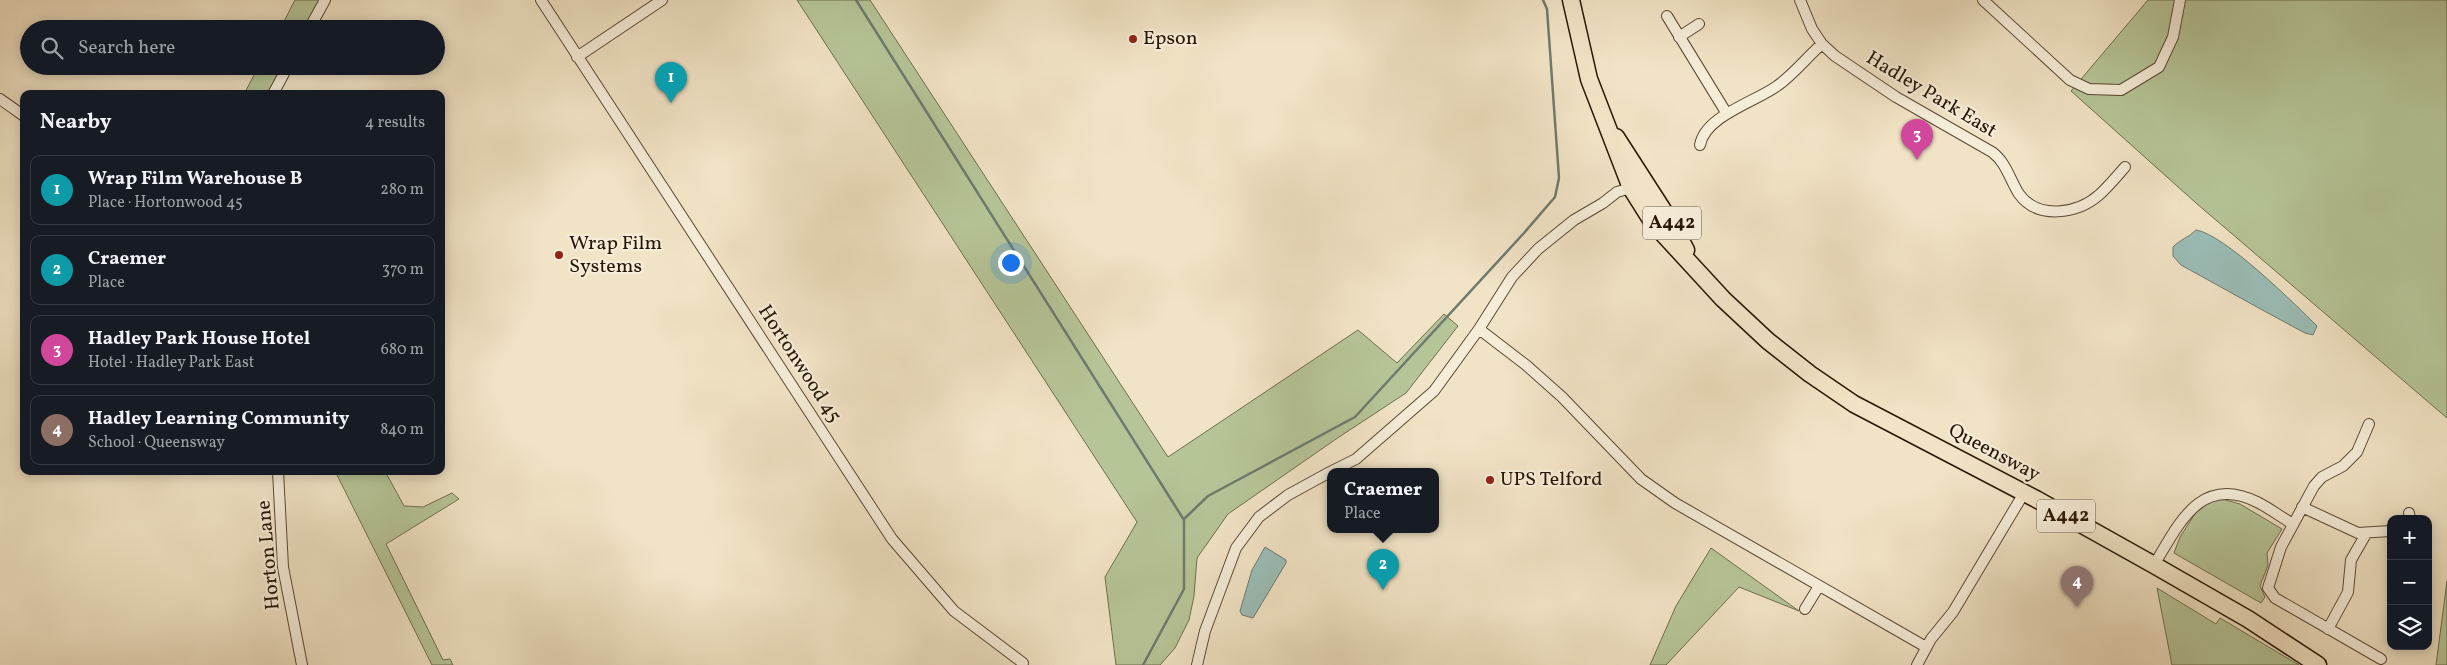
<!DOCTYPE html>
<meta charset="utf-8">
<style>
body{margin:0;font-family:Vollkorn,serif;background:#242831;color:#f1f3f6}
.controls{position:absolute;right:15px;bottom:15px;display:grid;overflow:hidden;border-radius:10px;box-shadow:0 2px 12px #0003}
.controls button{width:45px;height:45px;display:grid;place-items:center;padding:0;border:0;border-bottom:1px solid #363941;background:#171b24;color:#f1f3f6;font:25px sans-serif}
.you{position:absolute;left:1010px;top:262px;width:18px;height:18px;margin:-12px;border:4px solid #fff;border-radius:50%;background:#1a73e8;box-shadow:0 0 0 8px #1a73e833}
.badge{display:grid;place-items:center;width:32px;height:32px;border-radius:50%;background:#b45309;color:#fff;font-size:16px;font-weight:700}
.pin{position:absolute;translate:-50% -41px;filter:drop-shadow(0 1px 2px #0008)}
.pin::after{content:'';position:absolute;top:26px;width:18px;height:15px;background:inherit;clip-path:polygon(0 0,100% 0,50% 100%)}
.popup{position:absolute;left:1327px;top:468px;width:112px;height:65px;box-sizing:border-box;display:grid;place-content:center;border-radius:10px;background:#171b24;filter:drop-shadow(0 1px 4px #0005);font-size:16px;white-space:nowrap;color:#9ea1a6}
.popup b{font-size:19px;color:#f1f3f6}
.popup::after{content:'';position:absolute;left:50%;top:100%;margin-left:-10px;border:10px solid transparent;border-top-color:#171b24}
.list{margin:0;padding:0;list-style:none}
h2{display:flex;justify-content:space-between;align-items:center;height:65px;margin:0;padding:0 20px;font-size:21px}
h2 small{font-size:16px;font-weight:400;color:#9ea1a6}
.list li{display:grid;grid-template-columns:32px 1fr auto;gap:15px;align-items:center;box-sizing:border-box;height:70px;margin:0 10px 10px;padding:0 10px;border:1px solid #363941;border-radius:10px}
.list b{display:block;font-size:19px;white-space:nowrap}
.list p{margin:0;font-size:16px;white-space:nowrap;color:#9ea1a6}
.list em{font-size:16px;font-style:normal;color:#9ea1a6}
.icon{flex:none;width:28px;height:28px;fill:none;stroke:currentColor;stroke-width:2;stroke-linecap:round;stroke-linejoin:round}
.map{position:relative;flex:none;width:2447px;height:665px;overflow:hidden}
.search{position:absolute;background:#171b24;box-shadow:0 2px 12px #0003;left:20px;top:20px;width:425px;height:55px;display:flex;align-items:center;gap:12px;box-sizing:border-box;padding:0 18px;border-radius:28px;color:#9ea1a6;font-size:19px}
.panel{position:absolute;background:#171b24;box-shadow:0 2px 12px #0003;left:20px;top:90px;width:425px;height:385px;border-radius:10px}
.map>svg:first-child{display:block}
.green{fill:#b6c598;stroke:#6f6e4e}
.water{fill:#9bbeb8;stroke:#6d7b70}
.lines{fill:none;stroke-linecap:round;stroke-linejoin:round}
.stream{stroke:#6d7b70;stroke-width:2.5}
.street-casing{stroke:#5a4934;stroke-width:12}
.primary-casing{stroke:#281604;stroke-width:19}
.street{stroke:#f6edd9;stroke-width:10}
.primary{stroke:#f1e3c5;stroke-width:16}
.poi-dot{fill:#8f2418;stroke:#f6edd9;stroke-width:2}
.labels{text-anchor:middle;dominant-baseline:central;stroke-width:4.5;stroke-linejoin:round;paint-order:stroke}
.shield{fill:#f6edd9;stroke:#665644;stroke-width:1}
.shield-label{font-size:19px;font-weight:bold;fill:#281604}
.poi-label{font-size:20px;fill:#281604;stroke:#f6edd9;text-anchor:start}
.street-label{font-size:20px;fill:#281604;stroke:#f6edd9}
</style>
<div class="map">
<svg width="2447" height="665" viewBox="0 0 2447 665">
<rect width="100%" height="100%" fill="#f1e3c5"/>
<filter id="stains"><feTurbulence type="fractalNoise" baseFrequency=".004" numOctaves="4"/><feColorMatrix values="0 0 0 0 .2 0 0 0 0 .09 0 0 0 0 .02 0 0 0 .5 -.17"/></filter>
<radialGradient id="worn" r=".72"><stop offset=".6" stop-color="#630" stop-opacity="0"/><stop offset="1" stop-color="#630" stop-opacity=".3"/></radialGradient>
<!-- green -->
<path class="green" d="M295,0H321L305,29H280Z
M797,0H870L1168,457L1358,330L1397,363L1444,314L1458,326L1406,393L1339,437L1228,514L1197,558L1194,596L1189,620L1175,648L1160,665H1116L1105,577L1137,522Z
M2148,0H2447V418L2196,203L2071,91Z
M259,66H284L268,94H244Z
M335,471H385L404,506L423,507L452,493L459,499L386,544L443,660L450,659L453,665H432Z
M2219,498L2240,504L2282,529L2267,553L2268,565L2260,586L2265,597L2261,603L2174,553L2180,537L2200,506Z
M1711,548L1799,611L1739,587L1666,665H1650L1676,606Z
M2447,581V665H2436Z
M2157,588L2216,624L2220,618L2299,665H2172Z"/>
<!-- water -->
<path class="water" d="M2196,230C2224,234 2295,304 2317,326L2313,335L2305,333L2266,312L2181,265L2173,256V247C2181,239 2189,237 2196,230Z
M1265,547L1286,560V563L1253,618L1242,615L1240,611L1252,570Z"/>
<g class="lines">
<!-- stream -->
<path class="stream" d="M856,0L1184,520V589L1143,665
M1184,519L1208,496L1355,417L1524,233L1555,197L1559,178L1547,9L1543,0"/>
<defs>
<path id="street" d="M541,0L892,539L954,611L1023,663
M1800,0L1812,29L1822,44L1835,56L1896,97L1992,152C2006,162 2010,180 2019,194C2038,220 2077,214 2099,195C2108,187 2117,176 2125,167
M1983,0L2070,80L2089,89L2121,90L2159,67L2173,37L2180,0
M1667,16L1727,114
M309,29L325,0
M1679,37L1699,24
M577,57L662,0
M273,94L288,66
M0,99L24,116
M1700,145C1705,116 1755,102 1777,86C1793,75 1807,57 1822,44
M1479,329L1526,365L1562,397L1641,479L1675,503L1926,647
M2369,424L2357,452L2343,466L2322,477L2314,486L2281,547L2268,588L2275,598L2381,659
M278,471L283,567L302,665
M1332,471L1356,459L1434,391L1479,329L1512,277L1538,249L1574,220L1603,203L1617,192L1631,188
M2302,507L2358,533L2391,531
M2409,513L2410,519
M2154,565C2179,524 2200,474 2257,502C2269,508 2281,517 2293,524
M1805,609L1819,586
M2328,629L2348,592L2351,560L2366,534
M1197,665L1205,631L1236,548L1259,517L1288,495L1330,472
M1917,665L1931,639L1953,612L2024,493"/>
<path id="primary" d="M1571,0L1589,79L1631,188L1653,223L1723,299L1768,341L1810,374L1854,404L2036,499L2154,565L2248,619L2318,665
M1616,137L1672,224L1686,250"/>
</defs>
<!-- street casing -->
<use href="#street" class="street-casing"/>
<!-- primary casing -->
<use href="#primary" class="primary-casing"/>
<!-- street -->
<use href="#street" class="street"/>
<!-- primary -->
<use href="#primary" class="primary"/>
</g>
<!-- markers -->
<g class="poi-dot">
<circle cx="1133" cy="39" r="5"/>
<circle cx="559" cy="255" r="5"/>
<circle cx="1490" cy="480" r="5"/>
</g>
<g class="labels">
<!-- shield labels -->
<g class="shield">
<rect x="1643" y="206.5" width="58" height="33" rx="4"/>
<rect x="2037" y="499.5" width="58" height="33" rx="4"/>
</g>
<g class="shield-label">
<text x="1672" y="223">A442</text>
<text x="2066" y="516">A442</text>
</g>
<!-- poi labels -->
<g class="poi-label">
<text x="1143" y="39">Epson</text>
<text x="569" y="244">Wrap Film<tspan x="569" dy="23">Systems</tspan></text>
<text x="1500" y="480">UPS Telford</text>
</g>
<!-- street labels -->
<g class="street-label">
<text transform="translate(1931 95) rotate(31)">Hadley Park East</text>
<text transform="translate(799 364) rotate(57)">Hortonwood 45</text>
<text transform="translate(1994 453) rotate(28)">Queensway</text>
<text transform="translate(269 555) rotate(-95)">Horton Lane</text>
</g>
</g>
<rect width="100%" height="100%" filter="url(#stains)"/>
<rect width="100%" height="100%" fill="url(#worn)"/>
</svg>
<div class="controls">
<button>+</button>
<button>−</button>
<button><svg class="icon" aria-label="layers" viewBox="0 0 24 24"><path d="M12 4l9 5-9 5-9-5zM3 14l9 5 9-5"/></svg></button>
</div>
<div class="you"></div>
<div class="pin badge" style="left:671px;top:103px;background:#0f9aa8">1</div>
<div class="pin badge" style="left:1383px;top:590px;background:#0f9aa8">2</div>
<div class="popup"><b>Craemer</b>Place</div>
<div class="pin badge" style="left:1917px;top:160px;background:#d1479c">3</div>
<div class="pin badge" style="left:2077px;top:607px;background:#8d6e63">4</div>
<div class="search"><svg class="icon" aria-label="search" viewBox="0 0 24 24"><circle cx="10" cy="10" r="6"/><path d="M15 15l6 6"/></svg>Search here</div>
<section class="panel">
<h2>Nearby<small>4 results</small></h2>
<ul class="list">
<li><span class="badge" style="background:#0f9aa8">1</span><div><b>Wrap Film Warehouse B</b><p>Place · Hortonwood 45</p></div><em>280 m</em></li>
<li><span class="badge" style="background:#0f9aa8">2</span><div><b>Craemer</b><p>Place</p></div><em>370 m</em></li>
<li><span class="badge" style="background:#d1479c">3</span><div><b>Hadley Park House Hotel</b><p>Hotel · Hadley Park East</p></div><em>680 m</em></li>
<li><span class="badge" style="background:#8d6e63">4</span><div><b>Hadley Learning Community</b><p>School · Queensway</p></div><em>840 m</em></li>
</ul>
</section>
</div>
